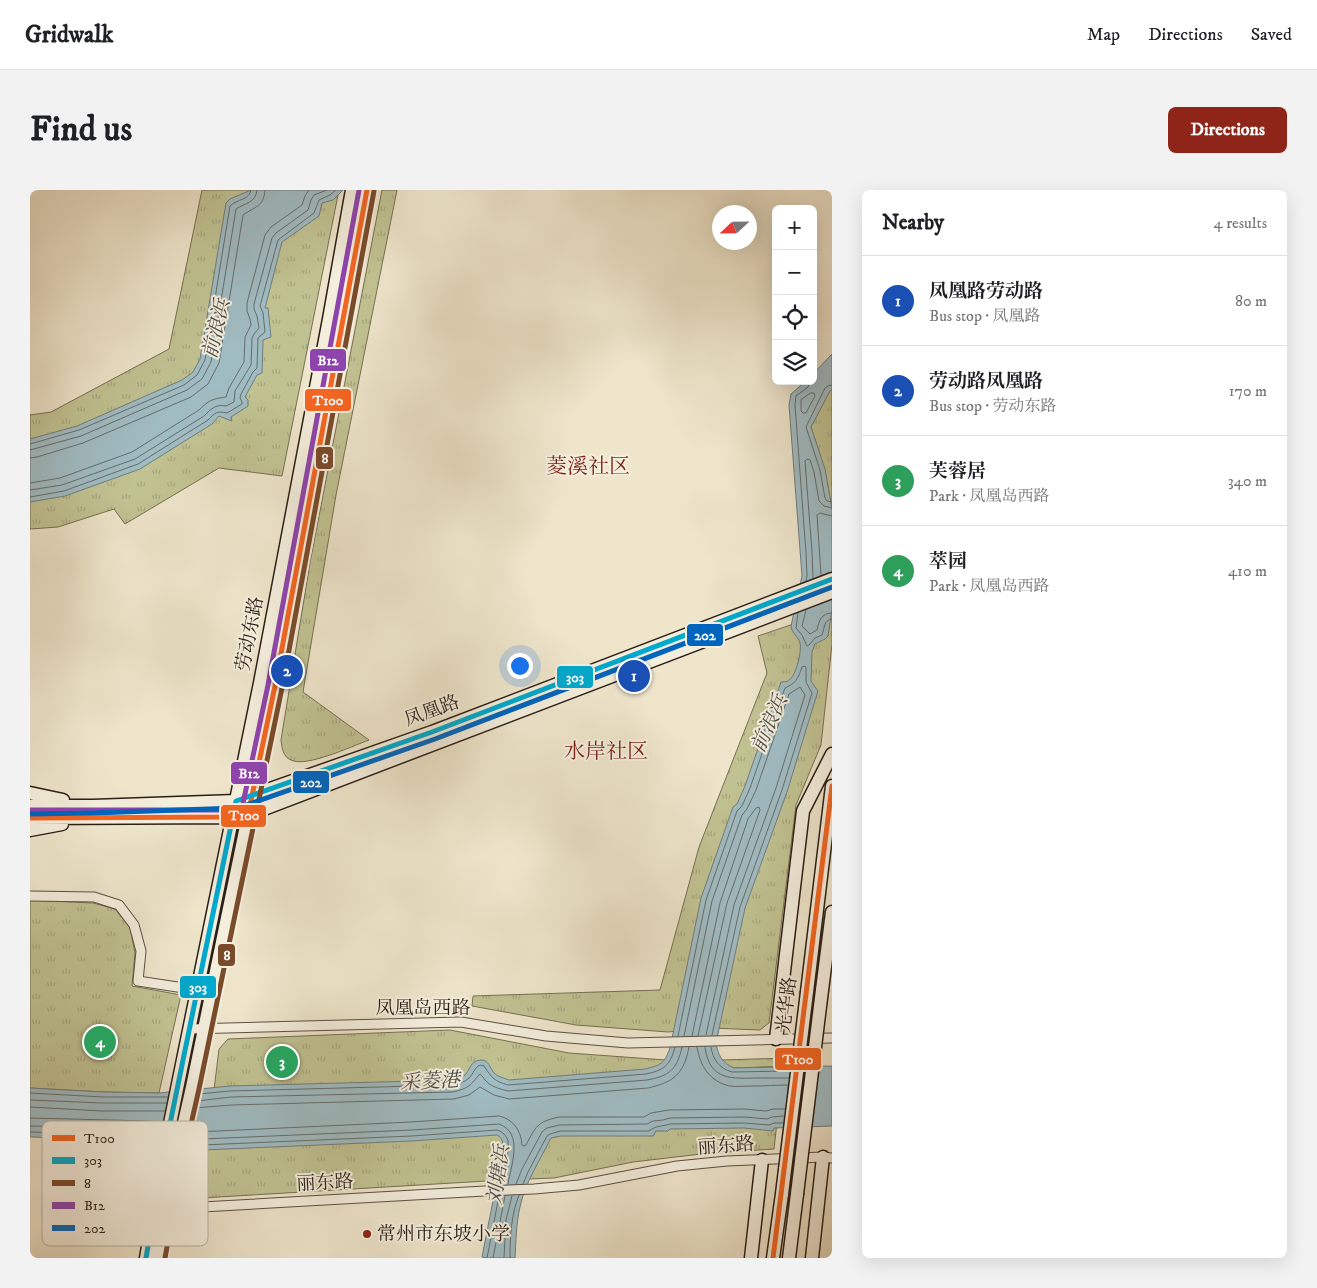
<!DOCTYPE html>
<meta charset="utf-8">
<style>
body{margin:0;font-family:"IM FELL DW Pica","Noto Serif SC",serif;background:#f2f2f2;color:#202124}
.controls{position:absolute;right:15px;top:15px;display:grid;overflow:hidden;border-radius:8px;box-shadow:0 5px 20px #0002}
.controls button{width:45px;height:45px;display:grid;place-items:center;padding:0;border:0;border-bottom:1px solid #e0e0e0;background:#fff;color:#202124;font:25px sans-serif}
.compass{position:absolute;left:682px;top:15px;width:45px;height:45px;border-radius:50%;background:#fff;box-shadow:0 5px 20px #0002;rotate:248deg}
.you{position:absolute;left:489px;top:475px;width:18px;height:18px;margin:-12px;border:4px solid #fff;border-radius:50%;background:#1a73e8;box-shadow:0 0 0 8px #1a73e833}
.badge{display:grid;place-items:center;width:32px;height:32px;border-radius:50%;background:#8f2418;color:#fff;font-size:16px;font-weight:700}
.pin{position:absolute;translate:-50% -50%;border:2px solid #fff;box-shadow:0 1px 5px #0006}
.list{margin:0;padding:0;list-style:none}
h2{display:flex;justify-content:space-between;align-items:center;height:65px;margin:0;padding:0 20px;font-size:21px}
h2 small{font-size:16px;font-weight:400;color:#757577}
.list li{display:grid;grid-template-columns:32px 1fr auto;gap:15px;align-items:center;box-sizing:border-box;height:90px;padding:0 20px;border-top:1px solid #e0e0e0}
.list b{display:block;font-size:19px;white-space:nowrap}
.list p{margin:0;font-size:16px;white-space:nowrap;color:#757577}
.list em{font-size:16px;font-style:normal;color:#757577}
.icon{flex:none;width:28px;height:28px;fill:none;stroke:currentColor;stroke-width:2;stroke-linecap:round;stroke-linejoin:round}
.map{position:relative;flex:none;width:802px;height:1068px;overflow:hidden;border-radius:8px}
header{display:flex;align-items:center;gap:30px;box-sizing:border-box;height:70px;padding:0 25px;background:#fff;border-bottom:1px solid #e0e0e0}
header strong{font-size:24px}
nav{display:flex;gap:28px;margin-inline-start:auto;font-size:18px}
.intro{display:flex;align-items:center;justify-content:space-between;box-sizing:border-box;height:120px;padding:0 30px}
h1{margin:0;font-size:35px}
.button{padding:12px 22px;border-radius:8px;background:#8f2418;color:#fff;font-size:18px;font-weight:700}
main{display:flex;gap:30px;padding:0 30px}
aside{flex:1;background:#fff;border-radius:8px;box-shadow:0 5px 20px #0002}
.map>svg:first-child{display:block}
.park{fill:url(#park-tufts);stroke:#767054}
.water{fill:#a0bcc3;stroke:#717d7e}
.lines{fill:none;stroke-linecap:round;stroke-linejoin:round}
.shore{stroke:#666d6c;stroke-width:1}
.street-casing{stroke:#5c5043;stroke-width:11}
.secondary-casing{stroke:#2b1e16;stroke-width:15}
.street{stroke:#f4eedd;stroke-width:9}
.secondary{stroke:#f4eedd;stroke-width:12}
.secondary-bridge-casing{stroke:#2b1e16;stroke-width:15;stroke-linecap:butt}
.secondary-bridge{stroke:#f4eedd;stroke-width:12}
.bus-1-casing{stroke:#f4eedd;stroke-width:9}
.bus-2-casing{stroke:#f4eedd;stroke-width:9}
.bus-3-casing{stroke:#f4eedd;stroke-width:9}
.bus-4-casing{stroke:#f4eedd;stroke-width:9}
.bus-5-casing{stroke:#f4eedd;stroke-width:9}
.bus-1{stroke:#f26522;stroke-width:5}
.bus-2{stroke:#00a9ce;stroke-width:5}
.bus-3{stroke:#7a4b2a;stroke-width:5}
.bus-4{stroke:#8e44ad;stroke-width:5}
.bus-5{stroke:#0065bd;stroke-width:5}
.poi-dot{fill:#8f2418;stroke:#f4eedd;stroke-width:2}
.labels{text-anchor:middle;dominant-baseline:central;stroke-width:4;stroke-linejoin:round;paint-order:stroke}
.street-label{font-size:19px;fill:#2b1e16;stroke:#f4eedd}
.poi-label{font-size:19px;fill:#2b1e16;stroke:#f4eedd;text-anchor:start}
.water-label{font-size:20px;font-style:italic;fill:#4e4d4a;stroke:#f4eedd}
.quarter-label{font-size:21px;fill:#7a1f14;stroke:#f4eedd}
.key{fill:#f4eedd;stroke:#b8b0a1;stroke-width:1}
.key-label{font-size:14px;fill:#2b1e16}
.line-badge{stroke:#f4eedd;stroke-width:2}
.badge-label{font-size:14px;text-anchor:middle;font-weight:bold;fill:#fff}
</style>
<header>
<strong>Gridwalk</strong>
<nav><a>Map</a><a>Directions</a><a>Saved</a></nav>
</header>
<div class="intro"><h1>Find us</h1><a class="button">Directions</a></div>
<main>
<div class="map">
<svg width="802" height="1068" viewBox="0 0 802 1068">
<defs>
<pattern id="park-tufts" width="24" height="20" patternUnits="userSpaceOnUse" patternTransform="scale(1.25)"><rect width="24" height="20" fill="#c1c292"/><path d="M3 7l-1-3M5 7V3M7 7l1-3M15 17l-1-3M17 17v-4M19 17l1-3" fill="none" stroke="#a6a67d"/></pattern>
</defs>
<rect width="100%" height="100%" fill="#eee5cb"/>
<filter id="stains"><feTurbulence type="fractalNoise" baseFrequency=".004" numOctaves="4"/><feColorMatrix values="0 0 0 0 .2 0 0 0 0 .09 0 0 0 0 .02 0 0 0 .5 -.17"/></filter>
<radialGradient id="worn" r=".72"><stop offset=".6" stop-color="#630" stop-opacity="0"/><stop offset="1" stop-color="#630" stop-opacity=".3"/></radialGradient>
<!-- park -->
<path class="park" d="M172,0H309L252,286L189,278L95,334L84,319L28,337L0,339V225L21,222L139,159Z
M352,0H367L306,305L273,502L339,550C322,556 276,578 261,570C253,567 252,558 251,550L280,373Z
M802,199V319L795,281L781,237L800,200Z
M802,421V454L791,555L766,615L739,833L730,840L681,838L638,842L546,835L442,816L443,806L630,800L669,657L737,483L728,446Z
M0,710L63,713L85,719L100,738L105,763L102,796L151,805L129,903L73,902L0,898Z
M420,840L539,863L636,870L637,884L183,908L189,859L198,849Z
M760,868L759,876L704,878L696,875L691,870Z
M748,923L744,959L680,963L603,972L524,988L473,990L172,1008L160,998L170,947Z"/>
<!-- water -->
<path class="water" d="M221,0H313L303,10L292,13L289,26L252,52L235,118H238L241,147L233,150L232,183L227,185L215,207L218,210V216L201,227L202,231L189,226L182,234L110,279L35,306L0,312V249L47,236L152,190L163,182L170,169L196,13L200,9Z
M802,164V199L800,201L781,237L795,279L802,319V419L798,446L795,449L785,454L782,462L781,491L788,501L757,602L715,718L686,853C688,865 692,873 704,878L802,876V936L744,938L743,941L714,938L640,939L638,941H626L623,946H531L521,948C510,970 495,993 490,1017C486,1034 486,1051 485,1068H457L452,1067L473,960C473,953 473,948 467,945L382,951L172,960L166,962L119,950L0,947V898L73,902L129,903L200,896L423,890C427,889 431,888 434,886C440,881 440,870 451,870C459,870 460,878 464,883C468,887 474,888 479,890L615,879C631,875 634,874 640,858L671,708L703,617L707,614L715,596L751,492C754,492 757,492 759,490C766,486 772,461 770,453C768,446 762,444 761,436L772,386L759,215L761,204L776,191H783V184Z"/>
<g class="lines">
<!-- shore -->
<path class="shore" d="M802,195L798,196L795,198L776,237L790,280L795,308L797,311L802,312
M781,203H784L785,206L776,223H773L771,221V210Z
M0,254L49,240L154,195L167,185L175,170L200,16C207,9 220,10 221,0
M0,260L51,246L157,200L172,189L181,172L206,19C215,13 226,13 227,0
M0,268L7,267L53,253L161,207L178,194L189,173L213,25C224,17 234,17 235,0
M0,293L30,288L102,262L169,220C179,210 182,209 196,207L199,198L214,172L215,147L221,135L220,129L217,121V113L235,45L241,37L272,15L275,6L279,0
M0,300L32,295L105,269L174,226C182,218 186,214 196,216L204,212L205,201L221,175L222,148L224,144L229,138L227,126L224,119V114L242,48L246,43L278,20L281,10L284,5L297,0
M0,307L34,301L108,274L178,230C186,222 186,221 197,223L212,214V212L210,208L211,204L223,182L227,178L228,148L235,142L233,123L230,116L248,50L284,23L289,10L300,5L306,0
M791,385L787,325L790,323L802,326
M783,388L782,362L775,271L777,269L780,270L784,282L789,311L794,316L802,318
M776,391L777,386L776,363L765,215L766,206L778,197L780,191
M776,420L772,436L780,444L787,440C789,431 791,423 802,423
M768,423L766,438L772,445L776,454L777,456L779,455L785,448L792,445C795,438 793,430 802,429
M648,846L676,710L707,621L712,616L720,598L755,498C766,493 768,489 772,477L775,476L776,478V492L782,503L752,600L710,717L682,845
M654,846L682,711L712,625L717,619L726,600L759,504L770,497L775,505L746,598L704,715L676,845
M662,846L690,713L718,629L726,618L729,617L730,620L697,713L668,846
M667,857C670,876 680,892 700,896C707,897 715,896 723,896C735,896 746,895 758,895
M675,857C679,888 697,889 724,888C735,888 747,888 759,888
M681,857C683,870 689,878 702,882L760,881
M0,903L73,907H138
M168,904L200,901L423,895C428,894 435,892 439,888C444,883 444,878 450,875L454,876C462,888 464,891 478,895L616,884C634,880 640,876 645,857
M0,910L72,913H136
M167,911L201,907L423,902C440,898 440,895 450,884C452,886 454,888 455,890C461,897 470,899 478,901L617,890C639,886 647,880 652,857
M0,917L72,921H135
M165,918L201,915L424,909L439,905L450,897L464,905L479,909L618,898C644,892 654,884 659,857
M0,928L120,931L132,934
M0,936L120,938L131,941
M160,941L166,942L381,932L469,926C483,929 491,940 492,955L494,956L496,955C506,936 507,932 529,927H614L621,923L639,920L714,919L736,921L743,919H755
M0,942L119,945L130,947
M158,948L166,950L172,949L382,940L469,934C494,943 481,975 478,994
M157,954L166,957L172,955L382,946L467,940C473,942 476,945 478,951C480,960 473,984 471,995
M486,994L492,979L512,942L517,938L529,935L617,934L623,931L633,930L640,928L714,927L737,929L742,927L754,926
M493,994L498,982L517,946L520,944L530,941H619C627,935 631,937 640,934L714,933L739,935L744,933H753
M457,1068L469,1006
M463,1068L475,1006
M474,1068L476,1030L482,1006
M480,1068C480,1047 481,1025 489,1005"/>
<defs>
<path id="street" d="M0,706L64,707L89,715L104,735L111,761L108,791L167,800
M159,839L431,832L516,846L598,853L802,848
M136,1019L455,1001L504,999L549,995L647,976L697,971L793,967L802,968"/>
<path id="secondary" d="M0,603L33,610
M0,616H63L206,611L402,542L802,389
M0,628L202,627L218,625L802,402
M0,640L32,634
M792,800L802,722
M777,802L802,596
M746,849L773,621L802,564
M116,1068L133,968L148,894L230,493L299,129L322,0
M127,1068L145,972L162,897L245,496L337,0
M721,1068L732,970
M743,1068L752,1004
M759,1068L767,1004
M782,1068L793,967"/>
</defs>
<!-- street casing -->
<use href="#street" class="street-casing"/>
<!-- secondary casing -->
<use href="#secondary" class="secondary-casing"/>
<!-- street -->
<use href="#street" class="street"/>
<!-- secondary -->
<use href="#secondary" class="secondary"/>
<defs>
<path id="secondary-bridge" d="M752,1004L777,802
M767,1004L792,800"/>
</defs>
<!-- secondary-bridge casing -->
<use href="#secondary-bridge" class="secondary-bridge-casing"/>
<!-- secondary-bridge -->
<use href="#secondary-bridge" class="secondary-bridge"/>
<defs>
<path id="bus-1" d="M0,628L202,627L218,625L245,496L337,0
M743,1068L802,596"/>
<path id="bus-2" d="M116,1068L133,968L206,611L402,542L802,389"/>
<path id="bus-3" d="M135,1068L152,974L169,899L252,498L344,1"/>
<path id="bus-4" d="M0,620H202L212,618L238,495L329,0"/>
<path id="bus-5" d="M0,624L63,623L208,618L405,549L802,397"/>
</defs>
<!-- bus-1 casing -->
<use href="#bus-1" class="bus-1-casing"/>
<!-- bus-2 casing -->
<use href="#bus-2" class="bus-2-casing"/>
<!-- bus-3 casing -->
<use href="#bus-3" class="bus-3-casing"/>
<!-- bus-4 casing -->
<use href="#bus-4" class="bus-4-casing"/>
<!-- bus-5 casing -->
<use href="#bus-5" class="bus-5-casing"/>
<!-- bus-1 -->
<use href="#bus-1" class="bus-1"/>
<!-- bus-2 -->
<use href="#bus-2" class="bus-2"/>
<!-- bus-3 -->
<use href="#bus-3" class="bus-3"/>
<!-- bus-4 -->
<use href="#bus-4" class="bus-4"/>
<!-- bus-5 -->
<use href="#bus-5" class="bus-5"/>
</g>
<!-- markers -->
<circle class="poi-dot" cx="337" cy="1044" r="5"/>
<g class="labels">
<!-- street labels -->
<g class="street-label">
<text transform="translate(220 444) rotate(-79)">劳动东路</text>
<text transform="translate(402 521) rotate(-20)">凤凰路</text>
<text transform="translate(757 815) rotate(-83)">光华路</text>
<text x="393" y="818">凤凰岛西路</text>
<text transform="translate(696 956) rotate(-4)">丽东路</text>
<text transform="translate(295 993) rotate(-3)">丽东路</text>
</g>
<!-- poi labels -->
<g class="poi-label">
<text x="347" y="1044">常州市东坡小学</text>
</g>
<!-- water labels -->
<g class="water-label">
<text transform="translate(187 139) rotate(-77)">前浪浜</text>
<text transform="translate(740 534) rotate(-66)">前浪浜</text>
<text transform="translate(400 892) rotate(-3)">采菱港</text>
<text transform="translate(469 985) rotate(-82)">刘塘浜</text>
</g>
<!-- quarter labels -->
<g class="quarter-label">
<text x="558" y="277">菱溪社区</text>
<text x="576" y="562">水岸社区</text>
</g>
</g>
<!-- legend -->
<rect x="12" y="931" width="166" height="125" rx="8" class="key"/>
<rect x="22" y="945" width="23" height="6" fill="#f26522"/>
<rect x="22" y="967" width="23" height="7" fill="#00a9ce"/>
<rect x="22" y="990" width="23" height="6" fill="#7a4b2a"/>
<rect x="22" y="1012" width="23" height="7" fill="#8e44ad"/>
<rect x="22" y="1035" width="23" height="6" fill="#0065bd"/>
<g class="key-label">
<text x="54" y="953">T100</text>
<text x="54" y="975">303</text>
<text x="54" y="998">8</text>
<text x="54" y="1020">B12</text>
<text x="54" y="1043">202</text>
</g>
<g class="line-badge">
<rect x="279" y="158" width="38" height="24" rx="5" fill="#8e44ad"/>
<rect x="274" y="198" width="48" height="24" rx="5" fill="#f26522"/>
<rect x="285" y="256" width="19" height="24" rx="5" fill="#7a4b2a"/>
<rect x="656" y="433" width="38" height="24" rx="5" fill="#0065bd"/>
<rect x="526" y="475" width="38" height="24" rx="5" fill="#00a9ce"/>
<rect x="200" y="571" width="38" height="24" rx="5" fill="#8e44ad"/>
<rect x="262" y="580" width="38" height="24" rx="5" fill="#0065bd"/>
<rect x="190" y="614" width="47" height="24" rx="5" fill="#f26522"/>
<rect x="187" y="753" width="19" height="24" rx="5" fill="#7a4b2a"/>
<rect x="149" y="785" width="38" height="24" rx="5" fill="#00a9ce"/>
<rect x="744" y="857" width="48" height="24" rx="5" fill="#f26522"/>
</g>
<g class="badge-label">
<text x="298" y="175">B12</text>
<text x="298" y="215">T100</text>
<text x="295" y="273">8</text>
<text x="675" y="450">202</text>
<text x="545" y="492">303</text>
<text x="219" y="588">B12</text>
<text x="281" y="597">202</text>
<text x="214" y="630">T100</text>
<text x="197" y="770">8</text>
<text x="168" y="802">303</text>
<text x="768" y="874">T100</text>
</g>
<rect width="100%" height="100%" filter="url(#stains)"/>
<rect width="100%" height="100%" fill="url(#worn)"/>
</svg>
<div class="controls">
<button>+</button>
<button>−</button>
<button><svg class="icon" aria-label="locate" viewBox="0 0 24 24"><circle cx="12" cy="12" r="6"/><path d="M12 2v4M12 18v4M2 12h4M18 12h4"/></svg></button>
<button><svg class="icon" aria-label="layers" viewBox="0 0 24 24"><path d="M12 4l9 5-9 5-9-5zM3 14l9 5 9-5"/></svg></button>
</div>
<svg class="compass" viewBox="-18 -18 36 36"><path d="M0-13l5 13h-10z" fill="#e53935"/><path d="M0 13l5-13h-10z" fill="#757577"/></svg>
<div class="you"></div>
<div class="pin badge" style="left:604px;top:486px;background:#1a4fb4">1</div>
<div class="pin badge" style="left:257px;top:481px;background:#1a4fb4">2</div>
<div class="pin badge" style="left:252px;top:872px;background:#2e9e5b">3</div>
<div class="pin badge" style="left:70px;top:852px;background:#2e9e5b">4</div>
</div>
<aside>
<h2>Nearby<small>4 results</small></h2>
<ul class="list">
<li><span class="badge" style="background:#1a4fb4">1</span><div><b>凤凰路劳动路</b><p>Bus stop · 凤凰路</p></div><em>80 m</em></li>
<li><span class="badge" style="background:#1a4fb4">2</span><div><b>劳动路凤凰路</b><p>Bus stop · 劳动东路</p></div><em>170 m</em></li>
<li><span class="badge" style="background:#2e9e5b">3</span><div><b>芙蓉居</b><p>Park · 凤凰岛西路</p></div><em>340 m</em></li>
<li><span class="badge" style="background:#2e9e5b">4</span><div><b>萃园</b><p>Park · 凤凰岛西路</p></div><em>410 m</em></li>
</ul>
</aside>
</main>
